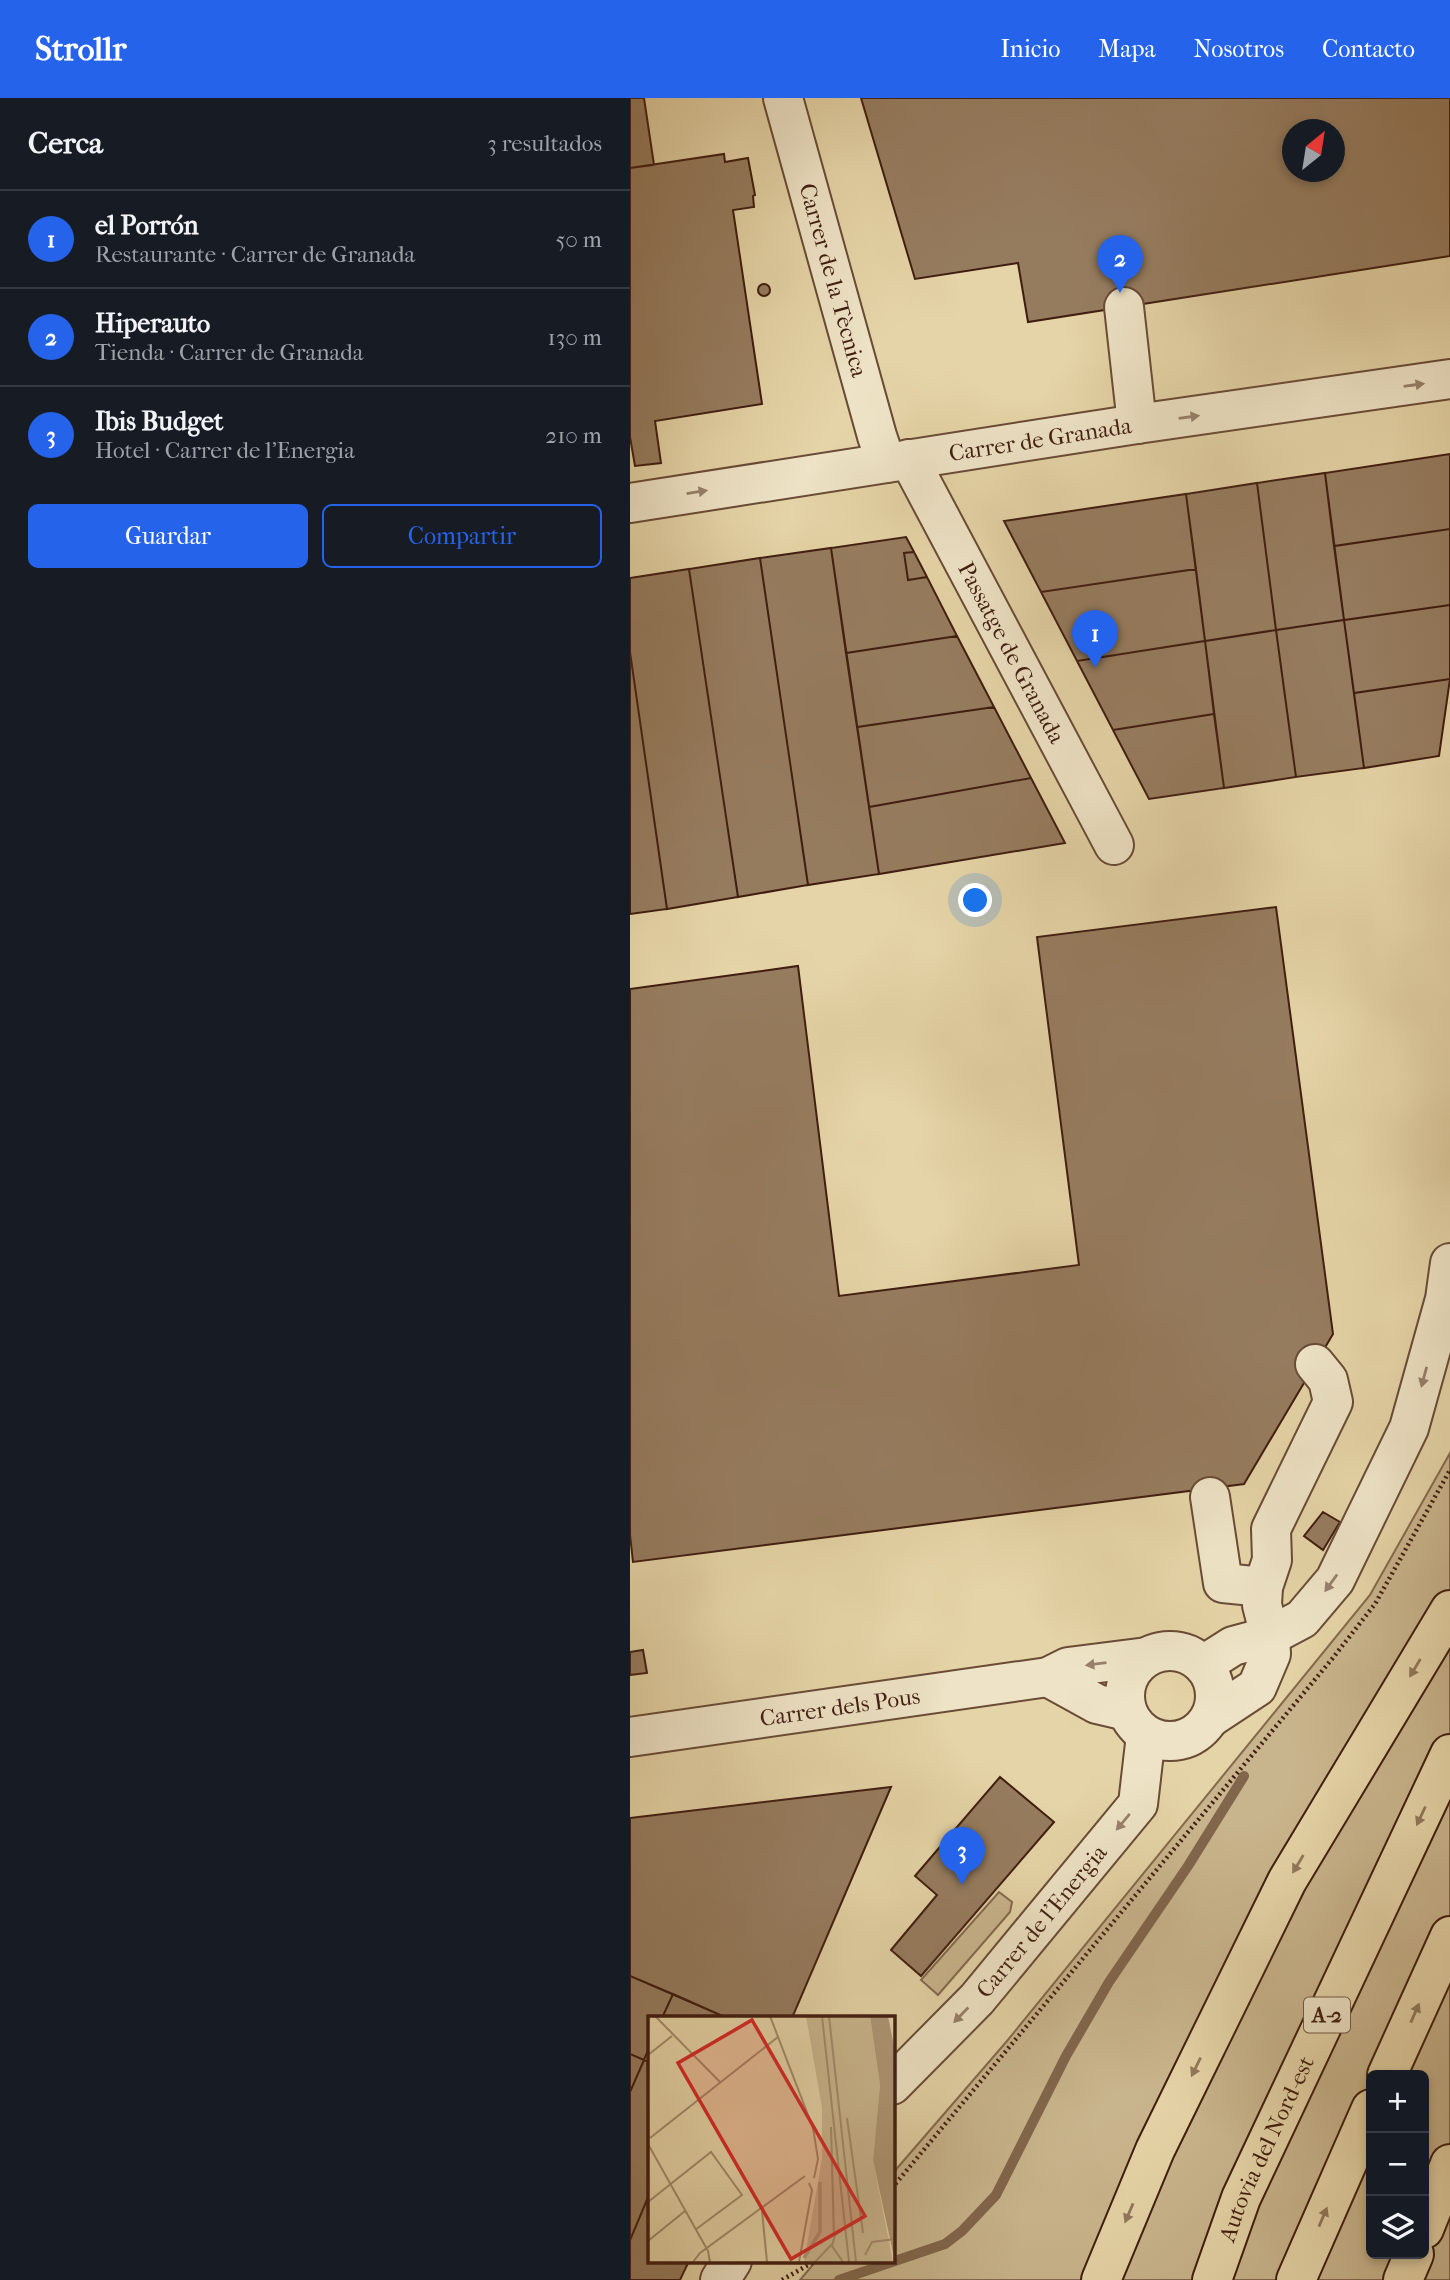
<!DOCTYPE html>
<html lang="es">
<meta charset="utf-8">
<style>
body{margin:0;font-family:"IM FELL French Canon",serif;background:#20242c;color:#f1f3f6}
.controls{position:absolute;right:21px;bottom:21px;display:grid;overflow:hidden;border-radius:10px;box-shadow:0 4px 10px #0003}
.controls button{width:63px;height:63px;display:grid;place-items:center;padding:0;border:0;border-bottom:2px solid #363941;background:#171b24;color:#f1f3f6;font:35px sans-serif}
.compass{position:absolute;left:652px;top:21px;width:63px;height:63px;border-radius:50%;background:#171b24;box-shadow:0 4px 10px #0003;rotate:30deg}
.you{position:absolute;left:346px;top:803px;width:24px;height:24px;margin:-18px;border:5px solid #fff;border-radius:50%;background:#1a73e8;box-shadow:0 0 0 10px #1a73e833}
.badge{display:grid;place-items:center;width:46px;height:46px;border-radius:50%;background:#2563eb;color:#fff;font-size:23px;font-weight:700}
.pin{position:absolute;translate:-50% -58px;filter:drop-shadow(0 2px 4px #0008)}
.pin::after{content:'';position:absolute;top:37px;width:24px;height:21px;background:inherit;clip-path:polygon(0 0,100% 0,50% 100%)}
.list{margin:0;padding:0;list-style:none}
h2{display:flex;justify-content:space-between;align-items:center;height:91px;margin:0;padding:0 28px;font-size:30px}
h2 small{font-size:23px;font-weight:400;color:#9ea1a6}
.list li{display:grid;grid-template-columns:46px 1fr auto;gap:21px;align-items:center;box-sizing:border-box;height:98px;padding:0 28px;border-top:2px solid #363941}
.list b{display:block;font-size:26px;white-space:nowrap}
.list p{margin:0;font-size:23px;white-space:nowrap;color:#9ea1a6}
.list em{font-size:23px;font-style:normal;color:#9ea1a6}
.actions{display:flex;gap:14px;padding:21px 28px}
.actions a{flex:1;padding:16px 0;border:2px solid #2563eb;border-radius:10px;text-align:center;font-size:24px;color:#2563eb}
.actions .main{background:#2563eb;color:#fff}
.icon{flex:none;width:38px;height:38px;fill:none;stroke:currentColor;stroke-width:2;stroke-linecap:round;stroke-linejoin:round}
.map{position:relative;flex:none;width:820px;height:2182px;overflow:hidden}
header{display:flex;align-items:center;gap:42px;box-sizing:border-box;height:98px;padding:0 35px;background:#2563eb;color:#fff}
header strong{font-size:33px}
nav{display:flex;gap:38px;margin-inline-start:auto;font-size:24px}
main{display:flex}
aside{flex:1;background:#171b24}
.map>svg:first-child{display:block}
.green{fill:#c9b58d;stroke:#84694e;stroke-width:2;fill-rule:evenodd}
.lines{fill:none;stroke-linecap:round;stroke-linejoin:round}
.stream{stroke:#81664c;stroke-width:10}
.building{fill:#967c5f;stroke:#401d10;stroke-width:2;fill-rule:evenodd}
.minor-casing{stroke:#694b36;stroke-width:42}
.highway-casing{stroke:#401d10;stroke-width:42}
.path{stroke:#401d10;stroke-width:4.5;stroke-dasharray:2 3.5;stroke-linecap:butt}
.minor{stroke:#eee3c6;stroke-width:38}
.highway{stroke:#e5d4a7;stroke-width:38}
.oneway{fill:#97806b}
.oneway2{fill:#92785c}
.labels{text-anchor:middle;dominant-baseline:central;stroke-width:5;stroke-linejoin:round;paint-order:stroke}
.shield{fill:#eee3c6;stroke:#745847;stroke-width:2}
.shield-label{font-size:21px;font-weight:bold;fill:#401d10}
.street-label{font-size:23px;fill:#401d10;stroke:#eee3c6}
.inset-river{fill:none;stroke:#ad9674;stroke-width:3.5}
.inset-road{fill:none;stroke:#a38b6b;stroke-width:2}
.view{fill:#d62828;fill-opacity:0.15;stroke:#d62828;stroke-width:3.5}
.inset-edge{fill:none;stroke:#401d10;stroke-width:3.5}
</style>
<header>
<strong>Strollr</strong>
<nav><a>Inicio</a><a>Mapa</a><a>Nosotros</a><a>Contacto</a></nav>
</header>
<main>
<aside>
<h2>Cerca<small>3 resultados</small></h2>
<ul class="list">
<li><span class="badge">1</span><div><b>el Porrón</b><p>Restaurante · Carrer de Granada</p></div><em>50 m</em></li>
<li><span class="badge">2</span><div><b>Hiperauto</b><p>Tienda · Carrer de Granada</p></div><em>130 m</em></li>
<li><span class="badge">3</span><div><b>Ibis Budget</b><p>Hotel · Carrer de l'Energia</p></div><em>210 m</em></li>
</ul>
<div class="actions"><a class="main">Guardar</a><a>Compartir</a></div>
</aside>
<div class="map">
<svg width="820" height="2182" viewBox="0 0 820 2182">
<rect width="100%" height="100%" fill="#e5d4a7"/>
<filter id="stains"><feTurbulence type="fractalNoise" baseFrequency=".00286" numOctaves="4"/><feColorMatrix values="0 0 0 0 .2 0 0 0 0 .09 0 0 0 0 .02 0 0 0 .5 -.17"/></filter>
<radialGradient id="worn" r=".72"><stop offset=".6" stop-color="#630" stop-opacity="0"/><stop offset="1" stop-color="#630" stop-opacity=".3"/></radialGradient>
<!-- green -->
<path class="green" d="M820,1355V2182H170L186,2163H262L263,2075L377,1943L740,1497ZM741,1977H794V2156H741Z
M369,1794L382,1804L380,1814L308,1897L291,1882Z"/>
<g class="lines">
<!-- stream -->
<path class="stream" d="M209,2182L315,2146L332,2133L366,2097L436,1958L479,1884L558,1768L614,1678"/>
</g>
<!-- building -->
<path class="building" d="M0,0H14L24,67L0,70Z
M231,0H820V158L398,224L388,165L285,181ZM662,32H704V74H662Z
M94,56L95,64L118,60L125,97L123,98L124,109L103,112L132,306L25,323L31,365L5,368L0,339V70Z
M128 192a6 6 0 1 1 12 0a6 6 0 1 1-12 0Z
M820,356V431L704,448L695,375Z
M695,375L714,522L646,532L627,385Z
M627,385L646,532L575,543L556,396Z
M556,396L566,471L411,494L374,423Z
M820,431V507L714,522L704,448Z
M276,439L284,454L274,455L278,482L297,479L327,538L216,555L201,450Z
M201,450L249,776L178,787L130,460Z
M284,454L297,479L278,482L274,455Z
M130,460L178,787L108,799L59,471Z
M59,471L108,799L37,811L0,554V480Z
M566,471L575,543L447,563L411,494Z
M820,507V581L724,595L714,522Z
M714,522L734,670L666,679L646,532Z
M646,532L666,679L594,690L575,543Z
M327,538L364,609L227,629L216,555Z
M575,543L584,616L483,632L447,563Z
M0,554L37,811L0,816Z
M820,581L809,658L734,670L724,595Z
M364,609L401,680L239,709L227,629Z
M584,616L594,690L519,701L483,632Z
M401,680L435,745L249,776L239,709Z
M646,809L703,1236L614,1386L3,1464L0,1437V891L168,868L209,1198L449,1167L407,839Z
M693,1414L710,1424L693,1452L674,1438Z
M13,1552L17,1575L0,1577V1554Z
M370,1679L424,1724L291,1878L261,1852L307,1797L285,1778Z
M261,1689L162,1920H97L0,1878V1720Z
M0,1878L43,1896L32,1920H19V1950L14,1962L0,1956Z
M43,1896L97,1920H32Z
M0,1956L14,1962L0,1994Z
M14,1962L19,1964V2097L0,2142V1994Z
M19,2097V2163H59L50,2182H0V2142Z"/>
<g class="lines">
<defs>
<g id="minor">
<path id="s1" d="M153,0L247,338L256,365"/>
<path d="M494,209L507,326"/>
<path id="s2" d="M279,361L484,747"/>
<path id="s3" d="M0,405L507,326L820,281"/>
<path d="M580,1399L593,1485L633,1489"/>
<circle cx="540" cy="1598" r="45"/>
<path d="M573,1567L603,1548L640,1538L672,1521L705,1482L779,1330L815,1201L820,1165"/>
<path d="M418,1579L467,1606L497,1613"/>
<path d="M580,1620L627,1589L641,1556L640,1538L632,1507L633,1489L642,1462L641,1431L703,1304L698,1282L685,1266"/>
<path id="s4" d="M0,1639L418,1579L438,1569L517,1559"/>
<path id="s5" d="M262,1987L347,1901L508,1706L516,1637"/>
<path d="M90,2182L102,2163"/>
</g>
<g id="highway">
<path d="M757,1977L820,1838"/>
<path d="M794,2131L820,2066"/>
<path d="M471,2182L525,2052L657,1783L820,1512"/>
<path id="s6" d="M582,2182L611,2100L820,1656"/>
<path d="M666,2182L741,2011"/>
<path d="M773,2182L784,2156"/>
</g>
</defs>
<!-- minor casing -->
<use href="#minor" class="minor-casing"/>
<!-- highway casing -->
<use href="#highway" class="highway-casing"/>
<!-- path -->
<path class="path" d="M262,2090L702,1561L745,1506L820,1372
M152,2182L185,2163"/>
<!-- minor -->
<use href="#minor" class="minor"/>
<!-- highway -->
<use href="#highway" class="highway"/>
</g>
<!-- one-way arrows -->
<defs><path id="oneway-solid" d="M-6-.8H1V-3.2L6.5 0L1 3.2V.8H-6Z" transform="scale(1.75)"/></defs>
<g class="oneway">
<use href="#oneway-solid" transform="translate(784 287) rotate(-8)"/>
<use href="#oneway-solid" transform="translate(559 319) rotate(-8)"/>
<use href="#oneway-solid" transform="translate(67 394) rotate(-9)"/>
<use href="#oneway-solid" transform="translate(794 1279) rotate(105)"/>
<use href="#oneway-solid" transform="translate(701 1485) rotate(126)"/>
<use href="#oneway-solid" transform="translate(466 1566) rotate(173)"/>
<use href="#oneway-solid" transform="translate(493 1724) rotate(130)"/>
<use href="#oneway-solid" transform="translate(331 1917) rotate(134)"/>
</g>
<g class="oneway2">
<use href="#oneway-solid" transform="translate(785 1570) rotate(121)"/>
<use href="#oneway-solid" transform="translate(791 1718) rotate(115)"/>
<use href="#oneway-solid" transform="translate(668 1766) rotate(121)"/>
<use href="#oneway-solid" transform="translate(785 1915) rotate(-66)"/>
<use href="#oneway-solid" transform="translate(566 1969) rotate(116)"/>
<use href="#oneway-solid" transform="translate(499 2115) rotate(113)"/>
<use href="#oneway-solid" transform="translate(693 2119) rotate(-67)"/>
</g>
<g class="labels">
<!-- shield labels -->
<rect class="shield" x="674" y="1899.5" width="46" height="35" rx="5"/>
<g class="shield-label">
<text x="697" y="1917">A-2</text>
</g>
<!-- street labels -->
<g class="street-label">
<text stroke="none"><textPath href="#s1" startOffset="189">Carrer de la Tècnica</textPath></text>
<text stroke="none"><textPath href="#s3" startOffset="415">Carrer de Granada</textPath></text>
<text stroke="none"><textPath href="#s2" startOffset="219">Passatge de Granada</textPath></text>
<text stroke="none"><textPath href="#s4" startOffset="212">Carrer dels Pous</textPath></text>
<text stroke="none"><textPath href="#s5" startOffset="222">Carrer de l'Energia</textPath></text>
<text stroke="none"><textPath href="#s6" startOffset="142">Autovia del Nord-est</textPath></text>
</g>
</g>
<!-- overview -->
<g transform="translate(18 1918)">
<rect width="247" height="247" fill="#e5d4a7"/>
<path d="M158,0H222L232,69L225,144L245,246H156L174,143V92Z" fill="#c9b58d"/>
<path d="M222,0H240L247,35V246L225,144L232,69Z" fill="#ad9674"/>
<path class="inset-river" d="M156,242L172,216V166"/>
<path class="inset-road" d="M7,0L72,66M122,0L165,112L170,143L166,162M174,0L201,246M181,0L208,246M0,39L24,20M199,102L215,217M183,111L186,221M2,122L130,21M0,128L60,235L62,246M0,186L63,136L94,179L47,214M114,195L119,246M0,225L37,195M217,239L224,226L247,223M45,246L52,237L157,160M151,246L164,174L161,167M167,246L184,228M195,246L184,230L187,219L197,212"/>
<path class="view" d="M104,4L217,200L143,243L30,47Z"/>
<rect width="247" height="247" class="inset-edge"/>
</g>
<rect width="100%" height="100%" filter="url(#stains)"/>
<rect width="100%" height="100%" fill="url(#worn)"/>
</svg>
<div class="controls">
<button>+</button>
<button>−</button>
<button><svg class="icon" aria-label="layers" viewBox="0 0 24 24"><path d="M12 4l9 5-9 5-9-5zM3 14l9 5 9-5"/></svg></button>
</div>
<svg class="compass" viewBox="-18 -18 36 36"><path d="M0-13l5 13h-10z" fill="#e53935"/><path d="M0 13l5-13h-10z" fill="#9ea1a6"/></svg>
<div class="you"></div>
<div class="pin badge" style="left:465px;top:570px">1</div>
<div class="pin badge" style="left:490px;top:195px">2</div>
<div class="pin badge" style="left:332px;top:1787px">3</div>
</div>
</main>
